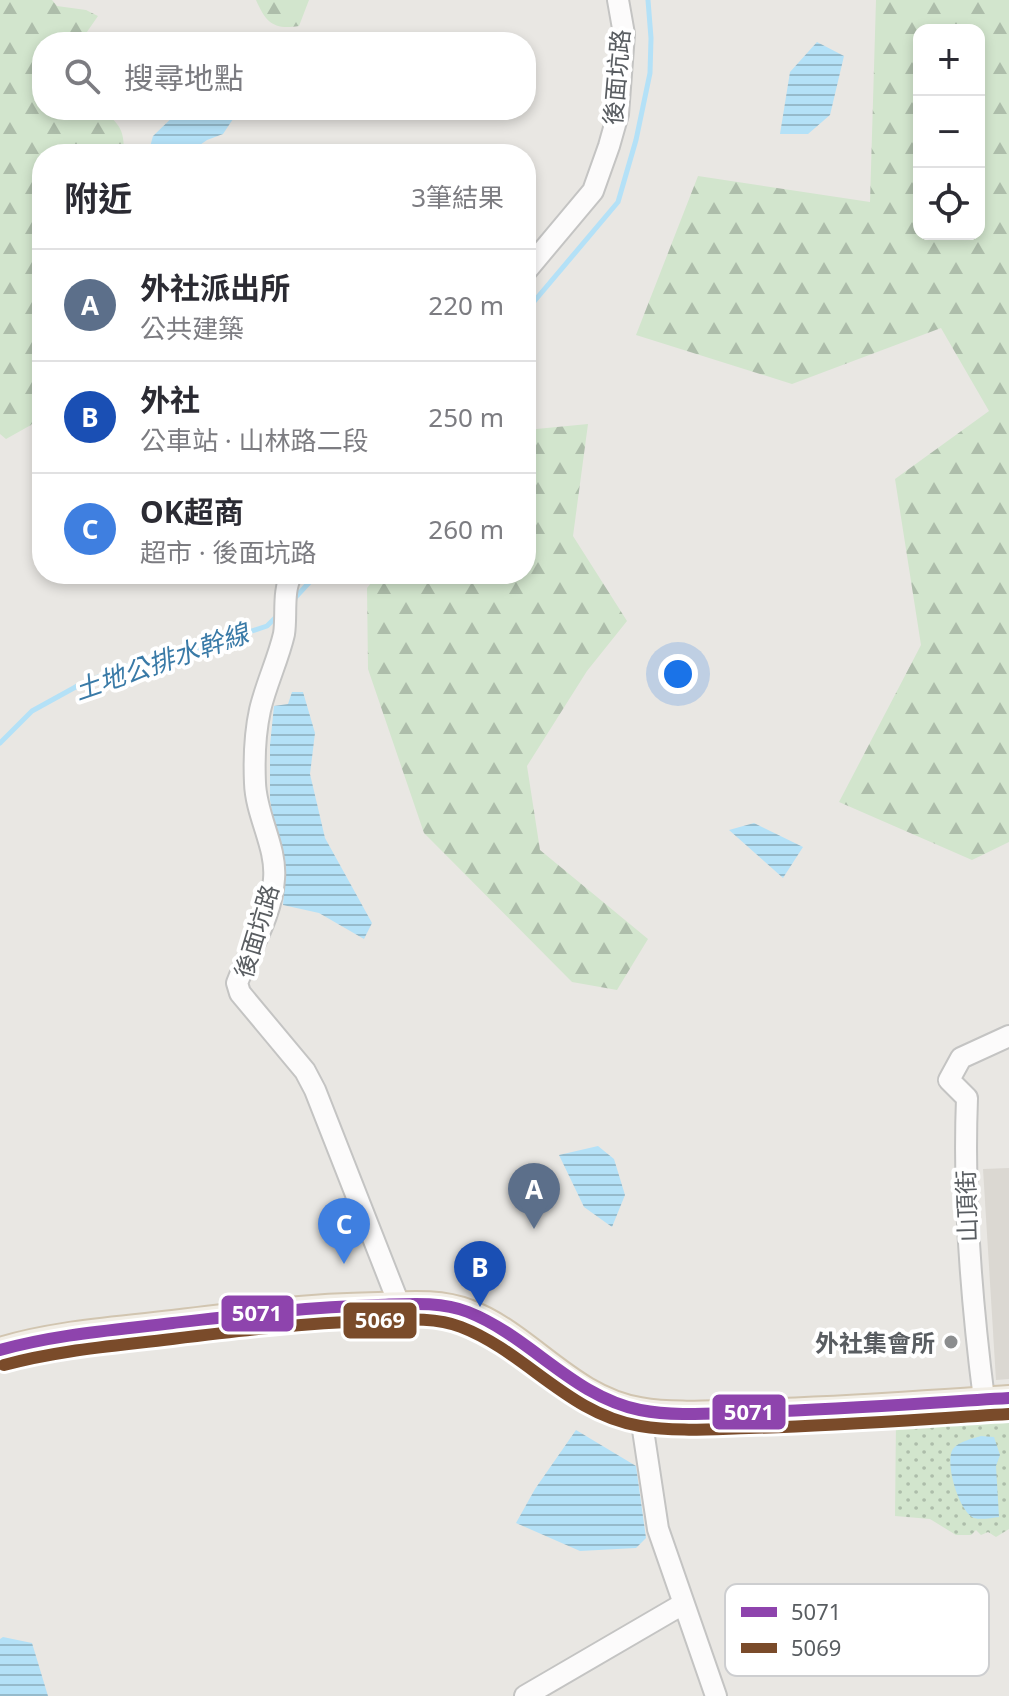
<!DOCTYPE html>
<html lang="zh-TW">
<meta charset="utf-8">
<style>
body{margin:0;font-family:"Noto Sans","Noto Sans TC",sans-serif;background:#f7f7f7;color:#2b2b33}
.controls{position:absolute;right:24px;top:24px;display:grid;overflow:hidden;border-radius:16px;box-shadow:0 4px 12px #0003}
.controls button{width:72px;height:72px;display:grid;place-items:center;padding:0;border:0;border-bottom:2px solid #e1e1e2;background:#fff;color:#2b2b33;font:40px sans-serif}
.you{position:absolute;left:678px;top:674px;width:28px;height:28px;margin:-20px;border:6px solid #fff;border-radius:50%;background:#1a73e8;box-shadow:0 0 0 12px #1a73e833}
.badge{display:grid;place-items:center;width:52px;height:52px;border-radius:50%;background:#1a73e8;color:#fff;font-size:26px;font-weight:700}
.pin{position:absolute;translate:-50% -66px;filter:drop-shadow(0 2px 4px #0008)}
.pin::after{content:'';position:absolute;top:42px;width:28px;height:24px;background:inherit;clip-path:polygon(0 0,100% 0,50% 100%)}
.list{margin:0;padding:0;list-style:none}
h2{display:flex;justify-content:space-between;align-items:center;height:104px;margin:0;padding:0 32px;font-size:34px}
h2 small{font-size:26px;font-weight:400;color:#7c7c81}
.list li{display:grid;grid-template-columns:52px 1fr auto;gap:24px;align-items:center;box-sizing:border-box;height:112px;padding:0 32px;border-top:2px solid #e1e1e2}
.list b{display:block;font-size:30px;white-space:nowrap}
.list p{margin:0;font-size:26px;white-space:nowrap;color:#7c7c81}
.list em{font-size:26px;font-style:normal;color:#7c7c81}
.icon{flex:none;width:44px;height:44px;fill:none;stroke:currentColor;stroke-width:2;stroke-linecap:round;stroke-linejoin:round}
.map{position:relative;flex:none;width:1009px;height:1696px;overflow:hidden}
.search{position:absolute;background:#fff;box-shadow:0 4px 12px #0003;left:32px;top:32px;width:504px;height:88px;display:flex;align-items:center;gap:20px;box-sizing:border-box;padding:0 28px;border-radius:32px;color:#7c7c81;font-size:30px}
.panel{position:absolute;background:#fff;box-shadow:0 4px 12px #0003;left:32px;top:144px;width:504px;height:440px;border-radius:32px}
.map>svg:first-child{display:block}
.education{fill:#dbd8d2}
.forest{fill:url(#forest-firs);fill-rule:evenodd}
.park{fill:url(#park-dots)}
.water{fill:url(#water-rules)}
.lines{fill:none;stroke-linecap:round;stroke-linejoin:round}
.stream{stroke:#b4e1f7;stroke-width:5}
.minor-casing{stroke:#c4c4c3;stroke-width:24}
.major-casing{stroke:#d1c5b0;stroke-width:28}
.minor{stroke:#fcfbfb;stroke-width:20}
.major{stroke:#f2eee6;stroke-width:24}
.bus-1-casing{stroke:#fff;stroke-width:18}
.bus-2-casing{stroke:#fff;stroke-width:18}
.bus-1{stroke:#8e44ad;stroke-width:12}
.bus-2{stroke:#7a4b2a;stroke-width:12}
.poi-dot{fill:#8b8d8e;stroke:#fff;stroke-width:3}
.labels{text-anchor:middle;dominant-baseline:central;stroke-width:8;stroke-linejoin:round;paint-order:stroke}
.street-label{font-size:24px;fill:#595d61;stroke:#fff}
.poi-label{font-size:24px;font-weight:bold;fill:#595d61;stroke:#fff;text-anchor:end}
.water-label{font-size:26px;font-style:italic;fill:#397aa7;stroke:#fff}
.key{fill:#fff;stroke:#cdced0;stroke-width:2}
.key-label{font-size:22px;fill:#595d61}
.line-badge{stroke:#fff;stroke-width:3}
.badge-label{font-size:22px;text-anchor:middle;font-weight:bold;fill:#fff}
</style>
<div class="map">
<svg width="1009" height="1696" viewBox="0 0 1009 1696">
<defs>
<pattern id="forest-firs" width="22" height="20" patternUnits="userSpaceOnUse" patternTransform="scale(2)"><rect width="22" height="20" fill="#d2e5cd"/><path d="M5 1l3.5 6h-7zM16 11l3.5 6h-7z" fill="#adbdaa"/></pattern>
<pattern id="park-dots" width="8" height="8" patternUnits="userSpaceOnUse" patternTransform="scale(2)"><rect width="8" height="8" fill="#d2e5cd"/><path d="M2 2h.1M6 6h.1" fill="none" stroke="#adbdaa" stroke-width="1.8" stroke-linecap="round"/></pattern>
<pattern id="water-rules" width="6" height="5" patternUnits="userSpaceOnUse" patternTransform="scale(2)"><rect width="6" height="5" fill="#b4e1f7"/><path d="M0 2.5h6" fill="none" stroke="#95bacb"/></pattern>
</defs>
<rect width="100%" height="100%" fill="#e9e7e3"/>
<!-- education -->
<path class="education" d="M1009,1168V1379L996,1380L983,1169Z"/>
<!-- forest -->
<path class="forest" d="M0,0H52L57,6L86,10L98,16L80,42H42V110H103C121,126 124,130 124,154H42V410L31,425L6,439L0,434Z
M256,0H309L299,26C274,30 266,23 256,0Z
M876,0H1009V842L972,860L839,802L921,645L895,479L989,411L941,328L792,384L636,335L698,176L870,202ZM979,30V234H919V30Z
M588,424L573,536L627,621L587,671L527,766L540,850L648,939L617,990L572,982L424,833L368,669L367,588L378,574H526V430Z"/>
<!-- park -->
<path class="park" d="M1009,1413V1529L996,1537L988,1532L981,1535L976,1530L971,1535H956L930,1519L895,1516L896,1420Z"/>
<!-- water -->
<path class="water" d="M817,42L844,56L830,115L808,134H780L790,72Z
M180,110H239L223,134L207,140L187,154H148L153,136Z
M292,692H303L315,733L310,774L325,838L372,923L364,939L319,913L283,905L286,868L278,844L270,800V745L274,706L288,704Z
M754,823L803,847L783,878L729,830Z
M598,1146L614,1159L625,1195L612,1227L584,1207L559,1155Z
M576,1430L636,1466L646,1538L636,1548L580,1551L516,1523L535,1489Z
M981,1436L994,1437L1000,1455L996,1466L999,1517C992,1518 981,1520 974,1518C959,1512 944,1462 953,1449C959,1441 972,1439 981,1436Z
M3,1637L32,1643L48,1696H0V1639Z"/>
<g class="lines">
<!-- stream -->
<path class="stream" d="M526,311L618,202L636,140L650,73L651,38L648,0
M293,600L317,574
M0,743L32,711L81,684L123,667L180,655L267,626L278,615"/>
<defs>
<path id="minor" d="M526,271L593,191L609,146L618,114L624,34L618,0
M292,574C282,590 287,616 284,634C278,660 266,684 260,710C255,733 254,760 255,783C256,816 277,847 274,879C272,916 250,949 237,983L240,993L305,1071L315,1090L399,1304
M984,1399C971,1298 963,1199 967,1098L949,1080L961,1058L1009,1036
M640,1410L658,1529L716,1696
M525,1696L683,1604"/>
<path id="major" d="M0,1350C56,1333 115,1330 173,1323C242,1314 309,1306 378,1305C408,1304 440,1301 468,1312C528,1334 571,1399 640,1410C674,1416 709,1413 743,1412C832,1411 920,1403 1009,1398"/>
</defs>
<!-- minor casing -->
<use href="#minor" class="minor-casing"/>
<!-- major casing -->
<use href="#major" class="major-casing"/>
<!-- minor -->
<use href="#minor" class="minor"/>
<!-- major -->
<use href="#major" class="major"/>
<defs>
<path id="bus-1" d="M0,1350C57,1334 115,1330 173,1323C242,1315 309,1307 378,1305C408,1304 440,1301 468,1312C531,1337 572,1396 640,1410C676,1417 713,1413 749,1412C836,1410 922,1403 1009,1398"/>
<path id="bus-2" d="M4,1365C59,1350 115,1346 172,1339C238,1331 304,1323 371,1321C400,1320 433,1316 461,1327C526,1352 568,1414 640,1426C676,1432 712,1429 749,1428C836,1426 922,1419 1009,1414"/>
</defs>
<!-- bus-1 casing -->
<use href="#bus-1" class="bus-1-casing"/>
<!-- bus-2 casing -->
<use href="#bus-2" class="bus-2-casing"/>
<!-- bus-1 -->
<use href="#bus-1" class="bus-1"/>
<!-- bus-2 -->
<use href="#bus-2" class="bus-2"/>
</g>
<!-- markers -->
<circle class="poi-dot" cx="951" cy="1342" r="8"/>
<g class="labels">
<!-- street labels -->
<g class="street-label">
<text transform="translate(616 77) rotate(-85)">後面坑路</text>
<text transform="translate(256 931) rotate(-73)">後面坑路</text>
<text transform="translate(966 1206) rotate(-92)">山頂街</text>
</g>
<!-- poi labels -->
<g class="poi-label">
<text x="935" y="1342">外社集會所</text>
</g>
<!-- water labels -->
<g class="water-label">
<text transform="translate(161 661) rotate(-19)">土地公排水幹線</text>
</g>
</g>
<!-- legend -->
<rect x="725" y="1584" width="264" height="92" rx="12" class="key"/>
<rect x="741" y="1607" width="36" height="10" fill="#8e44ad"/>
<rect x="741" y="1643" width="36" height="10" fill="#7a4b2a"/>
<g class="key-label">
<text x="791" y="1620">5071</text>
<text x="791" y="1656">5069</text>
</g>
<g class="line-badge">
<rect x="220" y="1294" width="75" height="39" rx="8" fill="#8e44ad"/>
<rect x="342" y="1301" width="76" height="39" rx="8" fill="#7a4b2a"/>
<rect x="711" y="1393" width="76" height="38" rx="8" fill="#8e44ad"/>
</g>
<g class="badge-label">
<text x="257" y="1321">5071</text>
<text x="380" y="1328">5069</text>
<text x="749" y="1420">5071</text>
</g>
</svg>
<div class="controls">
<button>+</button>
<button>−</button>
<button><svg class="icon" aria-label="locate" viewBox="0 0 24 24"><circle cx="12" cy="12" r="6"/><path d="M12 2v4M12 18v4M2 12h4M18 12h4"/></svg></button>
</div>
<div class="you"></div>
<div class="pin badge" style="left:534px;top:1229px;background:#5c6f8a">A</div>
<div class="pin badge" style="left:480px;top:1307px;background:#1a4fb4">B</div>
<div class="pin badge" style="left:344px;top:1264px;background:#3f7fe0">C</div>
<div class="search"><svg class="icon" aria-label="search" viewBox="0 0 24 24"><circle cx="10" cy="10" r="6"/><path d="M15 15l6 6"/></svg>搜尋地點</div>
<section class="panel">
<h2>附近<small>3筆結果</small></h2>
<ul class="list">
<li><span class="badge" style="background:#5c6f8a">A</span><div><b>外社派出所</b><p>公共建築</p></div><em>220 m</em></li>
<li><span class="badge" style="background:#1a4fb4">B</span><div><b>外社</b><p>公車站 · 山林路二段</p></div><em>250 m</em></li>
<li><span class="badge" style="background:#3f7fe0">C</span><div><b>OK超商</b><p>超市 · 後面坑路</p></div><em>260 m</em></li>
</ul>
</section>
</div>
